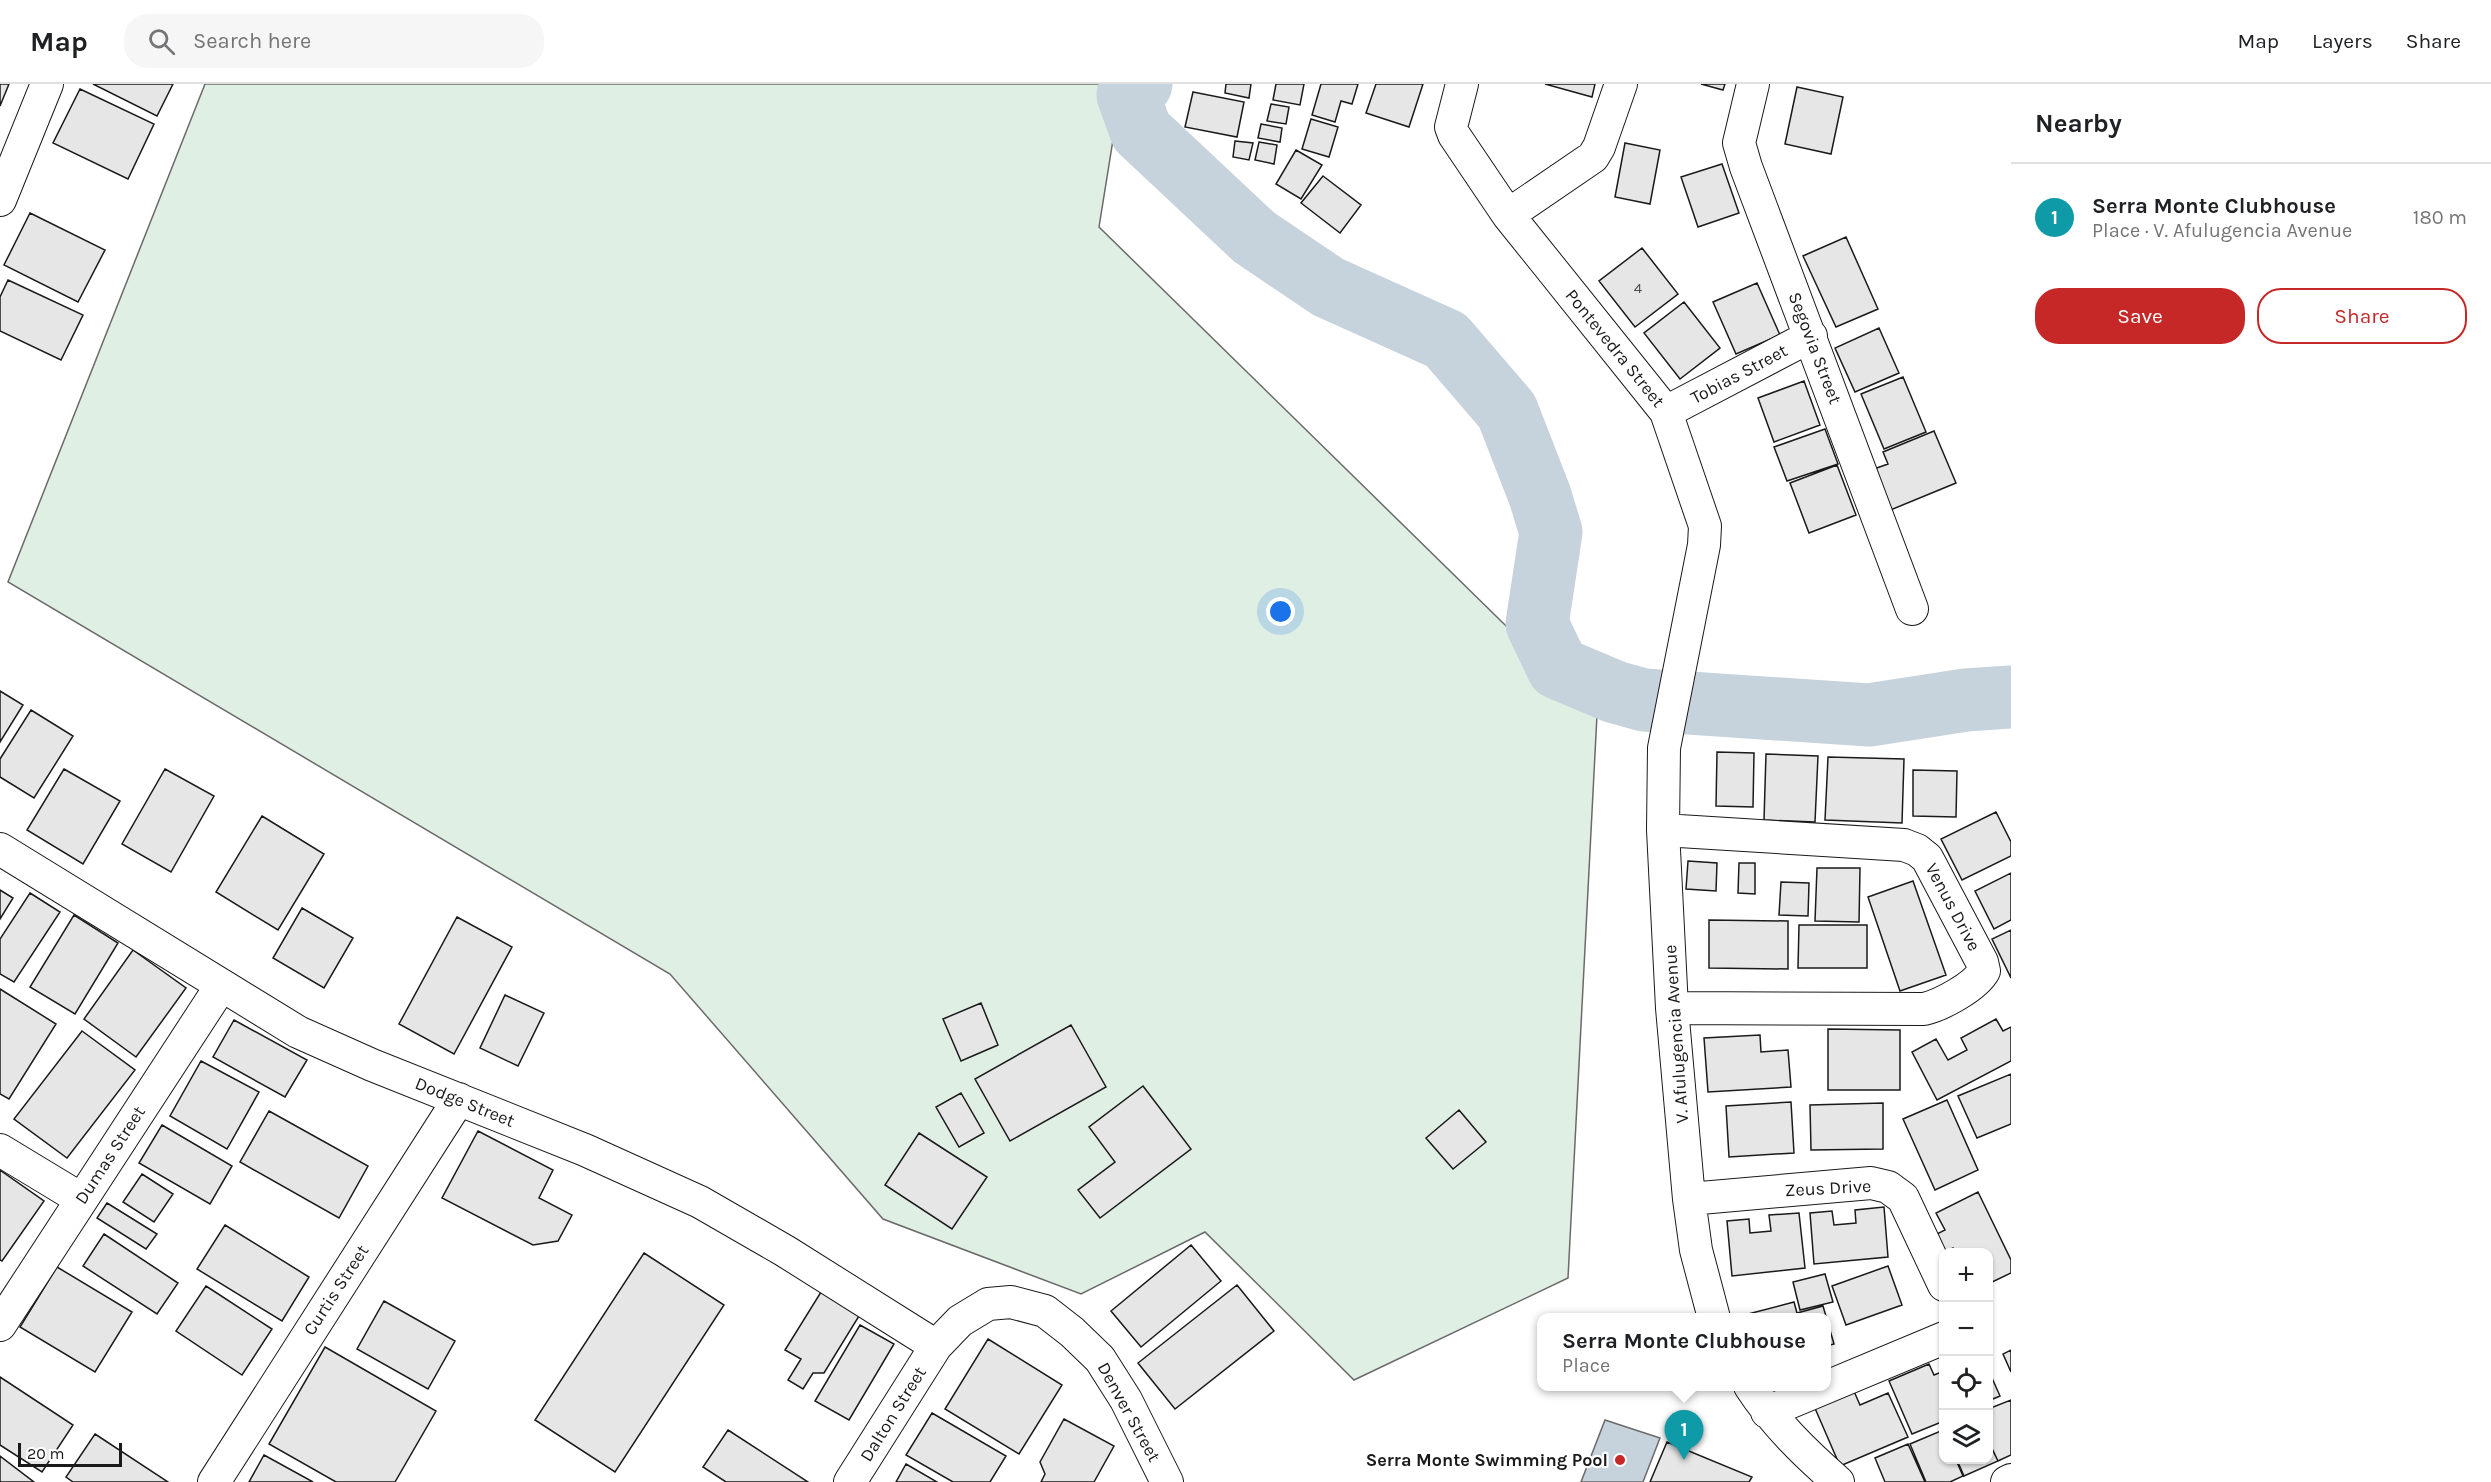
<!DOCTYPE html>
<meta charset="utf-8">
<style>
body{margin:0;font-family:Karla,sans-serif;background:#f6f6f6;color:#202124}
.controls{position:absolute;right:18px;bottom:18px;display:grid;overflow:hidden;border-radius:12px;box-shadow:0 2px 4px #0004}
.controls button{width:54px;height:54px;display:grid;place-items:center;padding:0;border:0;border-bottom:2px solid #e0e0e0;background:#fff;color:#202124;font:30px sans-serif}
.scale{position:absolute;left:18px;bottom:15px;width:104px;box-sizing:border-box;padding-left:6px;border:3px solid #1a1a1a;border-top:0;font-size:16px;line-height:21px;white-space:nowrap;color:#1a1a1a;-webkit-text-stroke:4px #fff;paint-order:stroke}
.you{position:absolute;left:1281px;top:528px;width:21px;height:21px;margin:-15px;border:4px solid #fff;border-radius:50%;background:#1a73e8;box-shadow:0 0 0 9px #1a73e833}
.badge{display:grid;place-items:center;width:39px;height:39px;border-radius:50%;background:#c62828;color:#fff;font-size:20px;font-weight:700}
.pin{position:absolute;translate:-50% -50px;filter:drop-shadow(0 2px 3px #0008)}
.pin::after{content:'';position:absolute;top:32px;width:21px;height:18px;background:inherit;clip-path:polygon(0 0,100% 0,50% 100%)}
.popup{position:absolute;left:1537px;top:1229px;width:294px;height:78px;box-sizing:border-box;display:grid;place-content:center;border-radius:12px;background:#fff;filter:drop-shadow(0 2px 4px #0005);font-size:20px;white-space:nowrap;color:#757577}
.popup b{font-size:22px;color:#202124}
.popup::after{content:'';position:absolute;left:50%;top:100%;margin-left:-12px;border:12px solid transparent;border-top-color:#fff}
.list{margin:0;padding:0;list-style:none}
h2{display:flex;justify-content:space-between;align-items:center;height:78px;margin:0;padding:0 24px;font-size:26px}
h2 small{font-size:20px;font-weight:400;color:#757577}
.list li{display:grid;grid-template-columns:39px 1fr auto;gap:18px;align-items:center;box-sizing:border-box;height:108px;padding:0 24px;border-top:2px solid #e0e0e0}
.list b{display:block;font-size:22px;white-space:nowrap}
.list p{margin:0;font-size:20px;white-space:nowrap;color:#757577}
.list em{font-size:20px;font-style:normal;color:#757577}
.actions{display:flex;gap:12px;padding:18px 24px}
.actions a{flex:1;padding:14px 0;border:2px solid #c62828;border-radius:24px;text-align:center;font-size:21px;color:#c62828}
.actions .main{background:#c62828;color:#fff}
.icon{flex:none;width:33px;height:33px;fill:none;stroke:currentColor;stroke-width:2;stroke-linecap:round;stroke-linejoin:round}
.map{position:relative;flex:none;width:2011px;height:1398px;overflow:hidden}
header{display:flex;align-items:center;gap:36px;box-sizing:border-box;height:84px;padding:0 30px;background:#fff;border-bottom:2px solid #e0e0e0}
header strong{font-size:28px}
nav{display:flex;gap:33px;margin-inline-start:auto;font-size:21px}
.search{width:420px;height:54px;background:#f6f6f6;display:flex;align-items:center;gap:15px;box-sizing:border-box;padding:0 21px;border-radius:24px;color:#757577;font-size:22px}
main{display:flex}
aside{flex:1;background:#fff}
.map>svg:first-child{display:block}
.green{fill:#e0efe3;stroke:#6a6a6a;stroke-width:1.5}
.water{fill:#c6d2dc;stroke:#6a6a6a;stroke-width:1.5}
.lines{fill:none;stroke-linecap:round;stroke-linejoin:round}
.river{stroke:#c6d2dc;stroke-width:63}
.building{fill:#e6e6e6;stroke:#1a1a1a;stroke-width:1.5}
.street-casing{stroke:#1a1a1a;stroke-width:34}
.street{stroke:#fff;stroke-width:32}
.poi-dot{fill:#c62828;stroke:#fff;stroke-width:2}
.labels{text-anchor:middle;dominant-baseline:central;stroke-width:4.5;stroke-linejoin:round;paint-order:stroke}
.number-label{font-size:15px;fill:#4d4d4d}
.street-label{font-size:18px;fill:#1a1a1a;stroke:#fff}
.poi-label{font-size:18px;font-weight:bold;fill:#1a1a1a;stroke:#fff;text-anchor:end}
</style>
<header>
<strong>Map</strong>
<div class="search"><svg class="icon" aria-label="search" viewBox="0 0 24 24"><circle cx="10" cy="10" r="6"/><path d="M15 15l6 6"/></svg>Search here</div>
<nav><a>Map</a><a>Layers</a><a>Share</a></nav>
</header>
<main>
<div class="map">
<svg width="2011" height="1398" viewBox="0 0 2011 1398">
<rect width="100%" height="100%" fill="#fff"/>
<!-- green -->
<path class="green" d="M205,0H1122L1099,143L1597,631L1568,1194L1354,1296L1205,1148L1081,1210L883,1135L670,890L8,498Z"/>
<!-- water -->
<path class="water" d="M1605,1336L1660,1354L1643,1398H1581Z"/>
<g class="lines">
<!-- river -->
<path class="river" d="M1141,0L1128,11L1141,47L1254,153L1328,203L1446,256L1507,327L1540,412L1551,448L1537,540L1558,584L1615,608L1644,616L1869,631L1966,616L2011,613"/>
</g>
<!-- building -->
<path class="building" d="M0,0H9L0,22Z
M93,0H173L157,32Z
M1226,0H1251L1249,14L1225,9Z
M1276,0H1304L1300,21L1273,16Z
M1321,0H1358L1352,20L1341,17L1335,38L1312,31Z
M1376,0H1423L1409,43L1366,29Z
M1545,0H1595L1592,13Z
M1701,0H1725L1723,6Z
M1797,3L1843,13L1831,70L1785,60Z
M80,5L154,40L128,95L53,59Z
M1193,8L1244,18L1237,53L1185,43Z
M1271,20L1289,23L1286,40L1267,37Z
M1311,35L1338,43L1329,73L1302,65Z
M1261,40L1282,44L1280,58L1258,54Z
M1235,57L1253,59L1249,76L1233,73Z
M1259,58L1277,61L1274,80L1255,76Z
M1625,59L1660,66L1650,120L1615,113Z
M1296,66L1322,81L1301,115L1276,100Z
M1722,80L1739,129L1698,143L1681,93Z
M1323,92L1361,121L1340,149L1301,119Z
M30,129L105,166L78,218L4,181Z
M1846,153L1878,225L1836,243L1803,172Z
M1642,164L1678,210L1635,243L1599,197Z
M8,196L83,231L61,276L0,247V213Z
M1757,199L1780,251L1736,270L1713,218Z
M1684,218L1720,264L1680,295L1644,249Z
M1879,244L1899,289L1855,308L1835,264Z
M1903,293L1926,348L1884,365L1861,310Z
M1804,297L1820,341L1774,358L1758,314Z
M1825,345L1838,380L1787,397L1774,363Z
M1934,347L1956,399L1888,427L1871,386L1888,380L1883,368Z
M1837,381L1856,431L1809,449L1790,399Z
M0,607L23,621L0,658Z
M31,626L73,652L34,714L0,693V675Z
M1717,668L1754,669L1753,723L1716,722Z
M1766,670L1818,672L1815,738L1764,736Z
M1828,673L1904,675L1902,739L1825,736Z
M64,685L120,717L83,780L27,746Z
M165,685L214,712L171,788L122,760Z
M1913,686L1957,687L1956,733L1913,732Z
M1996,728L2011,758V772L1962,796L1941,755Z
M262,732L324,770L278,846L216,808Z
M1688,777L1717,779L1716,807L1686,805Z
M1739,779H1755V810L1738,809Z
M1817,784H1860L1859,838L1815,837Z
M2011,789V836L1994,845L1975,807Z
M1913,797L1946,891L1900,907L1868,813Z
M1781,798L1809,799L1808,832L1779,831Z
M0,806L13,814L0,835Z
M30,809L60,828L14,898L0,890V855Z
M302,824L353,854L324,904L273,874Z
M74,831L118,859L75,930L30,903Z
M457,833L512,863L454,970L399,940Z
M1709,836L1788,837V885L1709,884Z
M1799,841H1867V884H1798Z
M2011,846V894L1992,855Z
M133,866L186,904L136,973L84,935Z
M0,905L56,940L9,1015L0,1010Z
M505,911L544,929L518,982L480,964Z
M981,919L998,961L961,977L943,935Z
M1996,935L2003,947L2011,943V977L1937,1016L1912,968L1936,955L1948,976L1967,966L1961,954Z
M234,936L307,976L285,1013L213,973Z
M1071,941L1106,1003L1010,1057L975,995Z
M1828,945L1900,946V1006H1828Z
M82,947L135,986L67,1074L14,1035Z
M1760,951L1761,968L1788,966L1791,1003L1708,1008L1704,954Z
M201,977L259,1008L227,1065L170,1032Z
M2011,990V1040L1977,1054L1958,1012Z
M1143,1002L1191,1065L1100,1134L1078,1106L1115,1078L1089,1043Z
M961,1009L984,1049L959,1063L936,1023Z
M1947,1016L1978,1086L1935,1106L1903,1035Z
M1791,1018L1794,1069L1729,1073L1726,1022Z
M1883,1019V1065L1811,1066L1810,1021Z
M1459,1026L1486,1058L1453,1085L1426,1054Z
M269,1027L368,1082L339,1134L240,1078Z
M162,1041L232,1082L210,1120L139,1079Z
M478,1047L553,1086L539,1114L572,1131L558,1157L533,1161L442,1114Z
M919,1049L987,1093L952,1145L885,1101Z
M0,1086L44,1117L2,1177L0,1176Z
M142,1090L173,1110L154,1138L123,1118Z
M1978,1108L2011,1176V1189L1988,1200V1168H1956L1953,1164L1939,1171L1931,1153L1945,1146L1936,1129Z
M107,1119L157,1150L146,1165L97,1134Z
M1884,1123L1888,1173L1814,1180L1810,1129L1832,1127L1834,1141L1856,1139L1855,1126Z
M1799,1129L1805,1184L1732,1192L1727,1137L1749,1135L1750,1149L1771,1147L1769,1131Z
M225,1141L309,1193L282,1237L197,1185Z
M104,1150L178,1199L157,1230L83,1182Z
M1191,1161L1221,1197L1141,1263L1111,1227Z
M644,1169L724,1221L615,1388L535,1336Z
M1888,1182L1902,1221L1846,1241L1832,1202Z
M57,1183L132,1228L95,1288L20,1243Z
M1825,1190L1833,1218L1800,1226L1793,1198Z
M1237,1201L1274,1247L1175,1325L1138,1279Z
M206,1202L272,1245L242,1291L176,1247Z
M821,1208L859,1232L824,1289H813L803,1305L788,1296L801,1275L785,1266Z
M384,1217L455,1257L428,1305L357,1265Z
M1794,1218L1797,1229L1823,1222L1834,1260L1826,1262V1234H1749L1748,1230Z
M860,1241L894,1260L849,1336L815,1317Z
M988,1255L1062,1301L1019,1370L945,1325Z
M325,1263L436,1327L395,1398H336L269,1360Z
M2011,1266V1288L2003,1270Z
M1929,1280L1934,1291L1944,1287V1337L1912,1350L1889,1297Z
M1988,1285L2000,1312L1988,1317Z
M0,1293L73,1341L42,1388L0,1361Z
M1853,1305L1860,1321L1888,1309L1908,1353L1840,1382L1814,1322Z
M2011,1316V1371L1998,1377L1988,1356V1325Z
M932,1329L1006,1372L990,1398H953L906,1371Z
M1064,1335L1114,1362L1094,1398H1041L1045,1390L1040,1378Z
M728,1346L808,1398H726L703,1383Z
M1943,1346L1944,1376H1956L1963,1392L1950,1398H1926L1910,1360Z
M95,1350L168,1398H73L66,1393Z
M1988,1357L1998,1377L1964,1392L1957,1376H1988Z
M1667,1358L1752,1393L1749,1398H1650Z
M1908,1360L1925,1398H1885L1875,1374Z
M264,1371L313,1398H249Z
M0,1372L34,1398H0Z
M906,1380L937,1398H896Z"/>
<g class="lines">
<defs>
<path id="street" d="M1462,0L1451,43L1454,51L1508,131L1666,328L1705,442L1704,461L1664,664L1663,746L1672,924L1689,1115L1696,1166L1714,1234
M1753,0L1739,59L1746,83L1912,525
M0,116L47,0
M1508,131L1593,73L1599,63L1621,0
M1666,328L1811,252
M1663,746L1904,761L1917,766L1927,774L1982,878L1984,887C1975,903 1941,921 1924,925L1672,924
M0,765L298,948L372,981L585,1066L700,1118L785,1167L936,1262
M0,1066L81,1115
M1689,1115L1871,1099L1888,1103L1903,1114L1944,1201
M0,1241L221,902
M1750,1302C1774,1339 1805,1369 1838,1398
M1767,1328L1944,1254
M214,1398L459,1015
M850,1398L936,1262L960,1237L988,1220L1011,1218L1045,1227L1072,1248L1100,1275L1126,1316L1167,1398
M2007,1398L2011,1396"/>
</defs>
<!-- street casing -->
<use href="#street" class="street-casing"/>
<!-- street -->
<use href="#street" class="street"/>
</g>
<!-- markers -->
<circle class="poi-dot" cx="1620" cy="1376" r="6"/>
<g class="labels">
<!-- number labels -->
<g class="number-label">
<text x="1638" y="204">4</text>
</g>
<!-- street labels -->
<g class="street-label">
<text transform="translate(1615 264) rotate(51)">Pontevedra Street</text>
<text transform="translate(1815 264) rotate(69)">Segovia Street</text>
<text transform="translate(1739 290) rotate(-28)">Tobias Street</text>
<text transform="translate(1953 823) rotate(62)">Venus Drive</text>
<text transform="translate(1676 950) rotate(-94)">V. Afulugencia Avenue</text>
<text transform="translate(465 1018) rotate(22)">Dodge Street</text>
<text transform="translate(110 1071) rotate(-57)">Dumas Street</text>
<text transform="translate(1828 1104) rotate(-3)">Zeus Drive</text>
<text transform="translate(336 1206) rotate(-57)">Curtis Street</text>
<text transform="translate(1129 1328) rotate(61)">Denver Street</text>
<text transform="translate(893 1330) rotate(-58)">Dalton Street</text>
</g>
<!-- poi labels -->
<g class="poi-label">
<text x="1608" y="1376">Serra Monte Swimming Pool</text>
</g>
</g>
</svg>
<div class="controls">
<button>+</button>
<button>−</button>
<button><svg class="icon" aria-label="locate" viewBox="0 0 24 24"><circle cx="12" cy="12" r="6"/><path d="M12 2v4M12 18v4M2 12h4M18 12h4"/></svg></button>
<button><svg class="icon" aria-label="layers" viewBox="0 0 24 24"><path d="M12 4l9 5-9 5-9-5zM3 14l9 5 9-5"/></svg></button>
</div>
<div class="scale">20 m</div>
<div class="you"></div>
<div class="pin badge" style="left:1684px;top:1376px;background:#0f9aa8">1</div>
<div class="popup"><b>Serra Monte Clubhouse</b>Place</div>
</div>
<aside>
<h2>Nearby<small></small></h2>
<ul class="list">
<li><span class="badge" style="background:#0f9aa8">1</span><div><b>Serra Monte Clubhouse</b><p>Place · V. Afulugencia Avenue</p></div><em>180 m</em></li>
</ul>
<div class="actions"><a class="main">Save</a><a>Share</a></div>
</aside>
</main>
